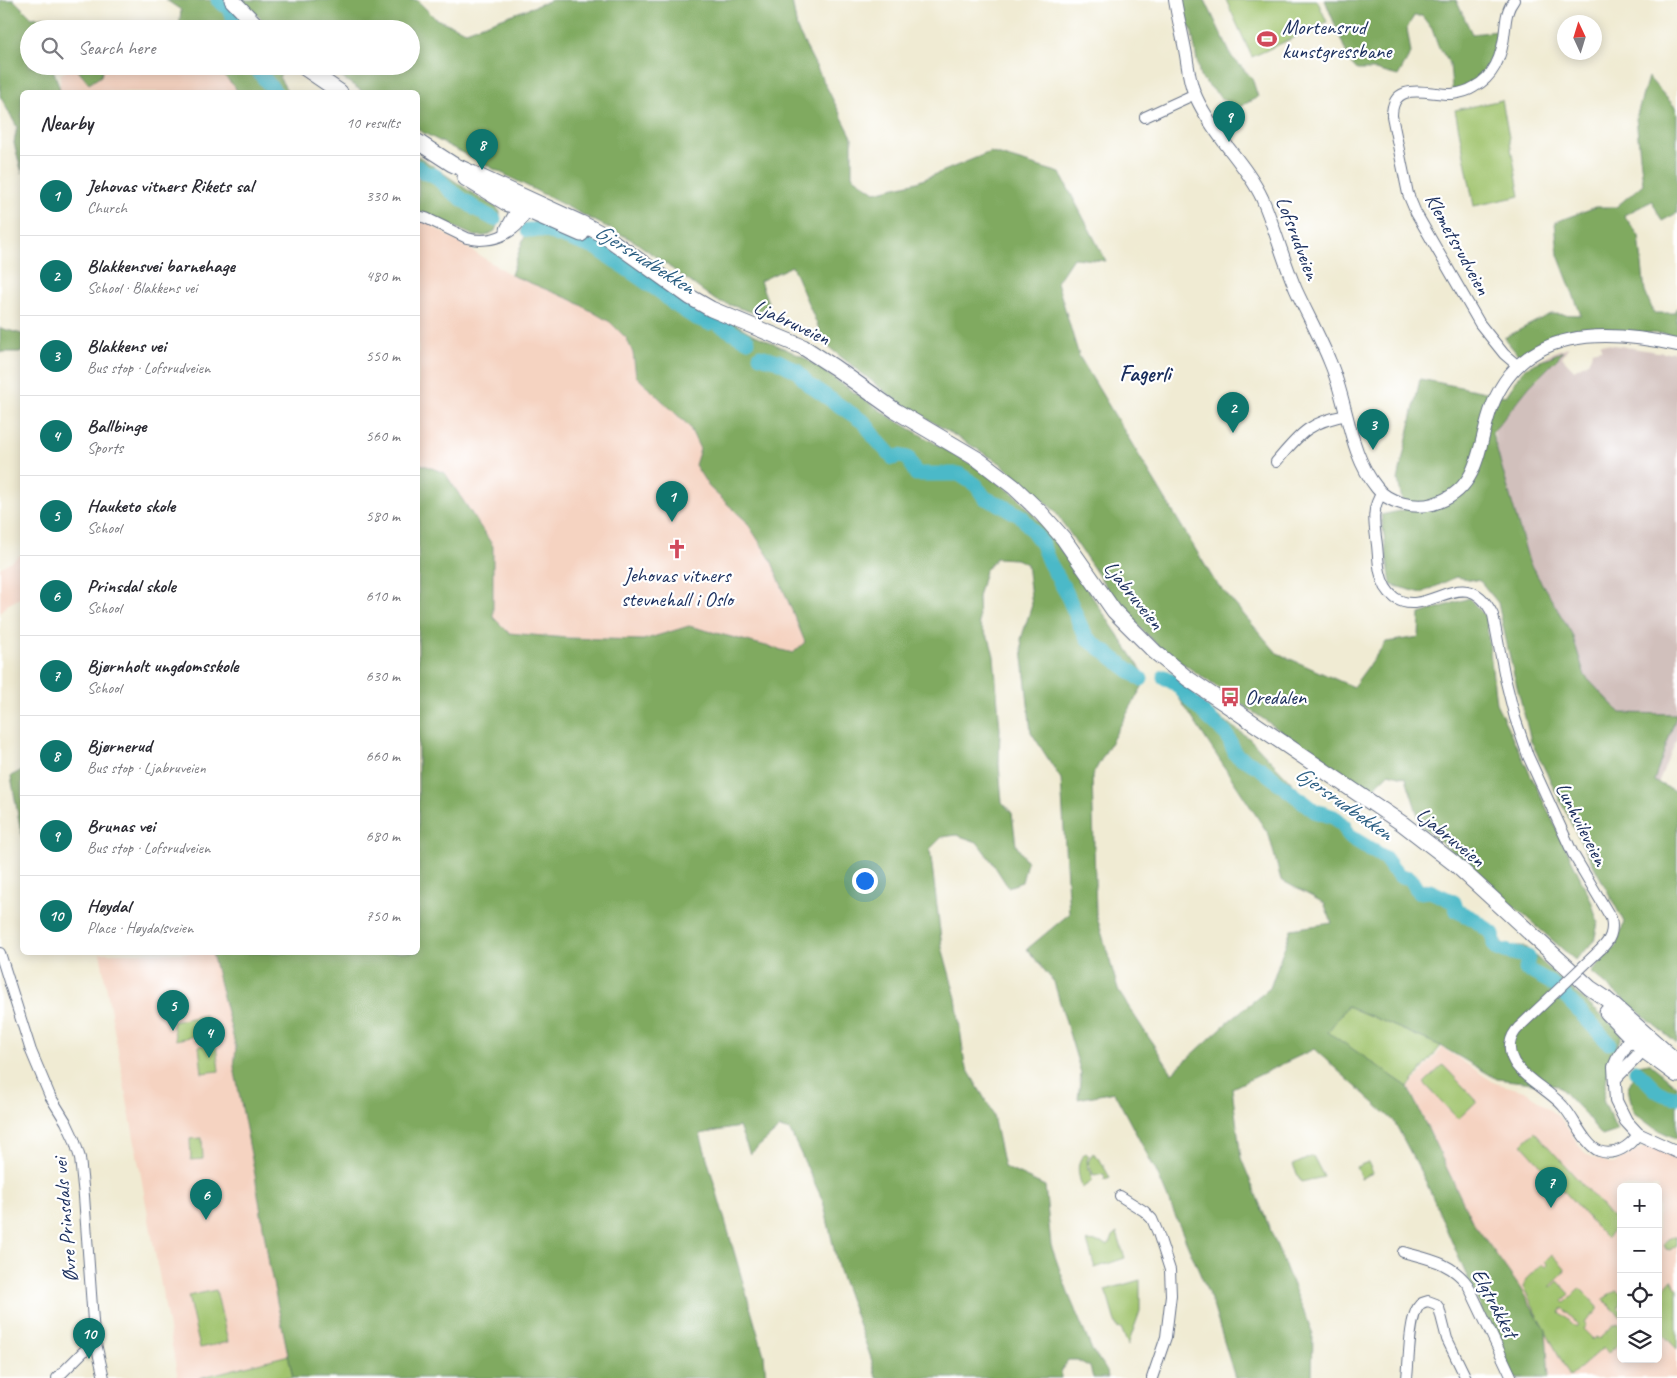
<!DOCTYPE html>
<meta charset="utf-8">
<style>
body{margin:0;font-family:Caveat,sans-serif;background:#f7f7f7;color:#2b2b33}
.controls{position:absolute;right:15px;bottom:15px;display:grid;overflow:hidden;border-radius:8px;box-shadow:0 2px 12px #0003}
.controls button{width:45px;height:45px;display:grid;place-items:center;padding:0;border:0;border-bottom:1px solid #e1e1e2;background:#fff;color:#2b2b33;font:25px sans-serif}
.compass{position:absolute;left:1557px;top:15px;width:45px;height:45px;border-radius:50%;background:#fff;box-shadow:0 2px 12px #0003;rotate:356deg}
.you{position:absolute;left:864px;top:880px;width:18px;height:18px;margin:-12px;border:4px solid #fff;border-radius:50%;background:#1a73e8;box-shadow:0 0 0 8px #1a73e833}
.badge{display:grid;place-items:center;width:32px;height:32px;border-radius:50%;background:#0f766e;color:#fff;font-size:16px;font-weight:700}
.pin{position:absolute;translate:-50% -41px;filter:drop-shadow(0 1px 2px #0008)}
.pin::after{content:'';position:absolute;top:26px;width:18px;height:15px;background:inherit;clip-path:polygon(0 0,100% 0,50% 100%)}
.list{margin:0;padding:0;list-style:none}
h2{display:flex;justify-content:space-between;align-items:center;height:65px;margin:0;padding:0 20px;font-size:21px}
h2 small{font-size:16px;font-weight:400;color:#7c7c81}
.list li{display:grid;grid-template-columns:32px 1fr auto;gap:15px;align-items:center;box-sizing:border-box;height:80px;padding:0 20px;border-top:1px solid #e1e1e2}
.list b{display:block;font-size:19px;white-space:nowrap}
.list p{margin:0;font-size:16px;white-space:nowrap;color:#7c7c81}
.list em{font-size:16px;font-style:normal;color:#7c7c81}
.icon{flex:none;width:28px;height:28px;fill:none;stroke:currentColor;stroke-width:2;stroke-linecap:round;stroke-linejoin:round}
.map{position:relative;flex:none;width:1677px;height:1378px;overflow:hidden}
.search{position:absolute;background:#fff;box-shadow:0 2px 12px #0003;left:20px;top:20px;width:400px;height:55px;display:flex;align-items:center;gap:12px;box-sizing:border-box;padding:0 18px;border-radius:28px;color:#7c7c81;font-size:19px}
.panel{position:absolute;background:#fff;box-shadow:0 2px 12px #0003;left:20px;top:90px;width:400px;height:865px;border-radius:8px}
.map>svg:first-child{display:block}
.built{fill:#f5d3c1;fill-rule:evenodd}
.industrial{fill:#d1c0bc}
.green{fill:#a1c46e;stroke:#5e7a66;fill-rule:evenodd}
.forest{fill:#80aa61;stroke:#4e6c60}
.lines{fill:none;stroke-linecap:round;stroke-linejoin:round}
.river{stroke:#4cb9c8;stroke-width:15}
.minor-casing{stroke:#667187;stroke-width:12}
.tertiary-casing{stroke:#667187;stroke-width:14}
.primary-casing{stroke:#667187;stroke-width:17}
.minor{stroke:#fff;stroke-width:10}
.tertiary{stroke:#fff;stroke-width:12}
.primary{stroke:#fff;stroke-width:15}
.minor-bridge-casing{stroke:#667187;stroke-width:12;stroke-linecap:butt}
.minor-bridge{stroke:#fff;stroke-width:10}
.labels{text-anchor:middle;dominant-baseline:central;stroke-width:4.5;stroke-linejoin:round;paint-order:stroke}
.poi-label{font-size:21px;fill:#1b2f5e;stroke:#fff;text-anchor:start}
.street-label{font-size:21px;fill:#1b2f5e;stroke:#fff}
.water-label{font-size:22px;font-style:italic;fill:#2c5f83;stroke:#fff}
.neighbourhood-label{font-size:22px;font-weight:bold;fill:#1b2f5e;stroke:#fff}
</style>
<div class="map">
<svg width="1677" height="1378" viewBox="0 0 1677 1378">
<rect width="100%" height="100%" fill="#fff"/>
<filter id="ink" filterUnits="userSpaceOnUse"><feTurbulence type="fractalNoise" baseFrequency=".02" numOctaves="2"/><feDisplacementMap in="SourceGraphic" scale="10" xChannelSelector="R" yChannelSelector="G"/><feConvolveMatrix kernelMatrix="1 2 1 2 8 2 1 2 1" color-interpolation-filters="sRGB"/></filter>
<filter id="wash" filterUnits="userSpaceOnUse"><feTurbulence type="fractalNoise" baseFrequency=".0096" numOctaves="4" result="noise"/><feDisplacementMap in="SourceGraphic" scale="20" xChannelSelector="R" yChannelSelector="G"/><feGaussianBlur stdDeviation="1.12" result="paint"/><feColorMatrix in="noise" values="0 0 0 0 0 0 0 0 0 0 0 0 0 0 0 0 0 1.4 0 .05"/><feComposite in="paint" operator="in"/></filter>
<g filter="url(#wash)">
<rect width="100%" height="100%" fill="#f0ebd3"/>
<!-- built -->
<path class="built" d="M77,66H212L236,87L237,92H60V74Z
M418,217L511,275L572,300L610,322L627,339L633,353L637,376L689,426L700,449L695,465L709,487L746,521L771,560L805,642L793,653L689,626L643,640L564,637L509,633L493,617V546L445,473L418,463Z
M22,554V597L7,605L0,613V568Z
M100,953H212L236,1048L234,1067L255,1175L269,1264L289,1355L199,1378H178Z
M1442,1048L1495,1083L1528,1092L1561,1119L1586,1155L1613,1164L1647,1145L1677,1159V1378H1549L1546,1330L1519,1288L1472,1221L1409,1087ZM1621,1187H1658V1359H1621Z"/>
<!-- industrial -->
<path class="industrial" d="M1601,343L1664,353L1677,351V739L1657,785L1647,791L1523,567L1499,473L1494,433L1505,396L1523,372L1549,354L1569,346L1562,357L1574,370L1588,362L1591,356L1592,351L1601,349Z"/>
<!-- green -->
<path class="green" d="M1226,0H1317L1327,22L1252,57Z
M1502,100L1520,196L1474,206L1455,110Z
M1347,1006L1441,1046L1408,1087L1327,1032Z
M205,1015L209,1033L176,1040L172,1022Z
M216,1044L219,1071L202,1073L199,1046Z
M1443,1065L1477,1101L1458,1119L1424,1083Z
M1535,1132L1619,1225L1606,1238L1522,1144Z
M202,1138L203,1159L191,1160L190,1139Z
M1086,1153L1089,1156L1087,1160L1088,1169L1091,1172L1092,1176L1091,1177L1092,1181L1082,1188C1079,1176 1074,1162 1086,1153Z
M1093,1153L1099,1158L1110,1178L1105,1180L1104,1174L1094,1176L1088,1162Z
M1313,1156L1324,1177L1301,1182L1293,1165Z
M1368,1162L1373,1173L1361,1178L1356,1167Z
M1117,1233L1125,1258L1095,1268L1087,1241L1098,1242L1107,1245L1111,1242L1113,1236Z
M1677,1237V1245L1670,1250L1666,1249L1664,1245C1665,1239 1671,1237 1677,1237Z
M1552,1254L1565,1268L1564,1273L1550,1287L1551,1288L1558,1281L1570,1294L1563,1301L1565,1303L1579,1289H1581L1598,1307V1310L1584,1323L1586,1325L1583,1329L1593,1339L1597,1337L1599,1339L1613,1326L1618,1324L1621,1327V1342L1607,1354L1603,1348L1570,1377L1523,1287L1526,1279L1542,1264L1545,1267L1548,1265L1545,1261ZM1563,1308L1578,1324L1576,1327L1560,1312Z
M1672,1279L1677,1290V1349L1658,1329V1295Z
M1140,1280V1311L1128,1345L1121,1328L1118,1329C1112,1316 1111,1304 1105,1290Z
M216,1290L228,1342L200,1348L188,1296Z
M1616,1291L1621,1294V1305L1618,1307L1621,1310V1317L1603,1299Z
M289,1355L293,1378H199Z"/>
<!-- forest -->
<path class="forest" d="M0,0H14L32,18L46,17L60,29H29V66H52L61,92H22V173L14,143L17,127L0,96Z
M166,0H218L249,29H179L181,10Z
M239,0H417L436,19L466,31L552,0H792L797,29L852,137V176L875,192L917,182L990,152L1060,173L1106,261L1073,258L1057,282L1079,356L1214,580L1277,653L1353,687L1386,642L1419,637L1420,614L1469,598L1486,617L1496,703L1591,900L1598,923L1594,942L1575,960L1421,825L1406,778L1389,773L1369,792L1159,647L1120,607L1054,510L1000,463L893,398L826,345L792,266L760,281L769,305L754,313L715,300L634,241L418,130V92H363L325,66H411V29H273Z
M1183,0H1205L1232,57L1252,78L1258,97L1234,110L1200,77L1192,33L1185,16Z
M1325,0H1456L1472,34L1498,31C1493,51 1490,78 1467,87C1463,89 1457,89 1452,90L1450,64L1438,46L1432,29L1422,16H1414L1407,28L1411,53L1398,76L1375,70H1357L1350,62Z
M74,66H104L101,76L89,84Z
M214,66H287L279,77L288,92H237L235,87Z
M1648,77L1676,108L1677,114V213L1662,221L1652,201L1624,215L1639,236L1645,292L1654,313H1674L1677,307V337L1667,334L1575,329L1546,339L1518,355L1504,338L1550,314L1581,315L1558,255L1555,222L1596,207H1616L1643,184L1636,118Z
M418,156L481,199L496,207L500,212V218L495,231L486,236H475L418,211Z
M536,218L581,239L626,257L749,332L803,357L890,417L981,470L1018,497L1050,534L1147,678L1092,776L1096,914L1119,992L1172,1073L1230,1020L1270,988L1291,929L1332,923L1324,903L1281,880L1269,835L1169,683L1249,738L1311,803L1508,947H1525L1622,1034L1609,1066L1603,1100L1617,1131L1602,1136L1586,1115L1558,1086L1497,1079L1441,1046L1347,1006L1328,1032L1408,1087L1472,1221L1518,1285L1546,1330L1549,1378H1515L1497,1346L1426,1182L1394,1121L1314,1049L1232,1088L1241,1158L1313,1334L1312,1378H1235L1212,1302L1157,1173L1114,1092L1078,1099L1081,1073L1054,982L1027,949L1069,914L1061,779L1031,732L1021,639L1032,605L1027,564L1016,559L996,558L985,571L978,597L979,624L990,641L994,656L1000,729L999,764L1002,802L1012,813L1016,845L1027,862L1022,882L1008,887L992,862L977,842L957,835L942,837L930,849L942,947L956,998L965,1065L992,1111L1004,1167L1045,1186L1051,1245L1068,1293L1092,1350L1107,1371L1108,1378H1093L1090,1367L1077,1360H1068L1061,1371V1378H876L871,1358L839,1271L823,1201L790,1131L780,1128L750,1154L739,1127L700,1134L764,1355L766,1378H293L269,1264L255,1175L234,1067L236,1048L212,953L418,952V463L445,473L493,546V617L509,633L567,638L643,640L689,626L793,653L805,642L771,560L746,521L709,487L695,465L700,449L689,426L636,376L633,353L627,339L610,322L572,300L511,275L523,240Z
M0,328L22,334V352H0Z
M1563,351L1558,358L1529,387L1492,433L1529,562L1572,634L1585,676L1620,713L1677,714L1654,781L1677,792V1044L1591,972L1616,945L1624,922L1574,829L1531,741L1512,667L1498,603L1480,581L1456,577L1422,593L1391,585L1381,515L1404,510L1398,480L1420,379L1506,396L1525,368Z
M22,770V838L11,776Z
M1649,1063L1677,1086V1139L1654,1128L1633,1112L1628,1088L1638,1065Z"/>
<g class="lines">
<!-- river -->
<path class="river" d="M218,0L228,8L241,29
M257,66L259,72L275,92
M418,167L425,173L434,175L451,191L476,209L494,219
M528,230H544L598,249L662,293L674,304L694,317L709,323
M720,325L748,341
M760,356L778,361L797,371L808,384L865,423L875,438L893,458L899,456L908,458L916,474H959L976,485
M980,491L985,498L1005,507L1022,517L1041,542L1049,562L1066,592L1081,627L1088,639L1141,679
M1164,677L1176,684L1196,706L1227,735L1236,755L1260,768L1315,811L1334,817L1344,826L1349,836L1385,858L1393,869L1400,876L1410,878L1416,888L1420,892L1430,891L1454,902L1457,911L1474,919L1493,934L1494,944L1497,949L1528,957L1526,969L1550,982L1563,994L1609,1043
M1636,1071C1654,1084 1652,1095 1677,1097"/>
</g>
</g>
<g filter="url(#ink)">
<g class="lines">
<defs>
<path id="minor" d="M1514,0C1507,9 1506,18 1505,29C1503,52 1496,76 1474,87C1468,91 1460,93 1452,94C1429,95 1392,79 1392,116L1408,194L1416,213L1480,324L1504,354L1518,366
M1145,117L1195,94
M418,216L426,218L467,238C491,245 524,232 527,205
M505,233L506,228L520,203
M1276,462C1300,434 1308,422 1347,415
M1382,493C1370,509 1375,528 1377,545C1378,554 1378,563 1380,572C1382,582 1387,592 1395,598C1428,620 1466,559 1493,615L1505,678L1515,718L1528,756L1573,854L1611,918C1614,932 1610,940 1601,949
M0,953L31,1051L50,1096L66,1122L74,1139L80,1158L84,1196L94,1335L104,1378
M1519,1027C1509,1037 1507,1050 1514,1062C1523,1078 1550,1091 1563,1106C1574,1118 1585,1145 1599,1151C1615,1157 1630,1146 1638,1134
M1120,1196L1144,1211L1152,1219L1158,1233L1170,1270L1171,1295L1166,1337L1152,1378
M1403,1252C1428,1259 1451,1262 1468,1285L1512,1378
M57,1378L95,1340
M1407,1378C1409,1361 1409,1320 1418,1307C1420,1303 1424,1302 1428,1301L1436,1304L1439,1308L1447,1339L1466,1378"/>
<path id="tertiary" d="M1175,0C1178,19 1183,37 1186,55C1188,67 1189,80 1194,92C1197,100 1202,109 1207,117C1223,145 1248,168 1262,198C1275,228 1283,260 1296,290C1307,314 1320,337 1330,362C1348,403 1348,452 1377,488C1388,503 1415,509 1433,504C1482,490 1477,444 1492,406C1523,326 1606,329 1677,345
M1615,1079C1625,1066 1647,1052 1647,1037L1627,1044L1617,1060L1614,1067L1616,1101L1626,1121L1638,1134L1677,1152"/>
<path id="primary" d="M232,0L260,29
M302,66L340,92
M418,142L452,164L581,223L602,234L690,297L711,309L803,347L834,367L896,411L979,460L1014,487L1041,513L1063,538L1114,611L1155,652L1187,678L1403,824L1455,864L1590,988L1605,998L1677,1062
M465,178L508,204L517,206L581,234
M1607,1012L1647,1053L1677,1075"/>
</defs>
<!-- minor casing -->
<use href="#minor" class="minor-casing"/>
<!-- tertiary casing -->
<use href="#tertiary" class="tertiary-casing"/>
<!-- primary casing -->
<use href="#primary" class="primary-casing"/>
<!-- minor -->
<use href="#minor" class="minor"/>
<!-- tertiary -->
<use href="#tertiary" class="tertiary"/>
<!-- primary -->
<use href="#primary" class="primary"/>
<defs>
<path id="minor-bridge" d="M1519,1027L1601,949"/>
</defs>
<!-- minor-bridge casing -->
<use href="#minor-bridge" class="minor-bridge-casing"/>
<!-- minor-bridge -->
<use href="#minor-bridge" class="minor-bridge"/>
</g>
</g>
<!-- icons -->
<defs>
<symbol id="stadium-bare" viewBox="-9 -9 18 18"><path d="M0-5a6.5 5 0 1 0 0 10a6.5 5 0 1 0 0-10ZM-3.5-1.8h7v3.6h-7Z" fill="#d1495b" stroke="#fff" stroke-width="2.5" paint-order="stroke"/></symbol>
<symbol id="church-bare" viewBox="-9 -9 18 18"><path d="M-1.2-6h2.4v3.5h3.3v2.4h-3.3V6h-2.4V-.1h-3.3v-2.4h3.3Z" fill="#d1495b" stroke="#fff" stroke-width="2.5" paint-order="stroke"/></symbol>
<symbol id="bus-bare" viewBox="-9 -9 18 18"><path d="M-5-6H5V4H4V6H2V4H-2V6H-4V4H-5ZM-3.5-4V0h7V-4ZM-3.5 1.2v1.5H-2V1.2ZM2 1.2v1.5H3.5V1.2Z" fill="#d1495b" stroke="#fff" stroke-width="2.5" paint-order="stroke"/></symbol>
</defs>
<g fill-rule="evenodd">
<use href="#stadium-bare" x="1253" y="25" width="28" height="28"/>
<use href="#church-bare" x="663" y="535" width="28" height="28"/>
<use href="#bus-bare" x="1216" y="683" width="28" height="28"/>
</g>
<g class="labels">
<!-- poi labels -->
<g class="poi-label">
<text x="1282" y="27">Mortensrud<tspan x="1282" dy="24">kunstgressbane</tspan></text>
<text x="677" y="575" text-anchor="middle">Jehovas vitners<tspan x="677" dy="24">stevnehall i Oslo</tspan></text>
<text x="1245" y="697">Oredalen</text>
</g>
<!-- street labels -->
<g class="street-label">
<text transform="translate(1298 238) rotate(69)">Lofsrudveien</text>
<text transform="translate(1458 244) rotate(61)">Klemetsrudveien</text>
<text transform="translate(792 322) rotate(25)">Ljabruveien</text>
<text transform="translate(1134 595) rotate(51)">Ljabruveien</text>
<text transform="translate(1582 824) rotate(63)">Lunhvileveien</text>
<text transform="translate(1451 837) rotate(39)">Ljabruveien</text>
<text transform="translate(65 1220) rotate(-95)">Øvre Prinsdals vei</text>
<text transform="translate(1495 1303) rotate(62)">Elgtråkket</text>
</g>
<!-- water labels -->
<g class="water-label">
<text transform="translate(645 259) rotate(32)">Gjersrudbekken</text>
<text transform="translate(1344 803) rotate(35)">Gjersrudbekken</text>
</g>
<!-- neighbourhood labels -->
<g class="neighbourhood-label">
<text x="1145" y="374">Fagerli</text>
</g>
</g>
</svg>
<div class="controls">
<button>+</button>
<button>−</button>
<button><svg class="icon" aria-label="locate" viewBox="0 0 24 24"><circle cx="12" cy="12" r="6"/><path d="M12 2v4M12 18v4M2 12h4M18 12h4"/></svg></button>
<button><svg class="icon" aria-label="layers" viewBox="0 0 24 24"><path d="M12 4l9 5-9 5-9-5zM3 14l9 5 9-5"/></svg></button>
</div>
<svg class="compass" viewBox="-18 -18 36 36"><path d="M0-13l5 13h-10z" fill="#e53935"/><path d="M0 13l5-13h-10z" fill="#7c7c81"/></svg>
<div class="you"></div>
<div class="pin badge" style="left:672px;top:522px">1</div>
<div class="pin badge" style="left:1233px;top:433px">2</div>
<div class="pin badge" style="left:1373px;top:450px">3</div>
<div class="pin badge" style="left:209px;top:1058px">4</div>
<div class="pin badge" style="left:173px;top:1031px">5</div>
<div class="pin badge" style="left:206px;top:1220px">6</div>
<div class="pin badge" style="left:1551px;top:1208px">7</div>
<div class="pin badge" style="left:482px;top:170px">8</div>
<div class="pin badge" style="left:1229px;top:142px">9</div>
<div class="pin badge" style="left:89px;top:1359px">10</div>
<div class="search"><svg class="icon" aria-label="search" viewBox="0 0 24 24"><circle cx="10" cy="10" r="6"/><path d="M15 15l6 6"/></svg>Search here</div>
<section class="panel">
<h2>Nearby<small>10 results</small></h2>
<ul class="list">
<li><span class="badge">1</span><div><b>Jehovas vitners Rikets sal</b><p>Church</p></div><em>330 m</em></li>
<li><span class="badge">2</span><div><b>Blakkensvei barnehage</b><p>School · Blakkens vei</p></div><em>480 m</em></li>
<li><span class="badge">3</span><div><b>Blakkens vei</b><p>Bus stop · Lofsrudveien</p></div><em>550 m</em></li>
<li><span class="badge">4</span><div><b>Ballbinge</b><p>Sports</p></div><em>560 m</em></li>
<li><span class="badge">5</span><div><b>Hauketo skole</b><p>School</p></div><em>580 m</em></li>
<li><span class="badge">6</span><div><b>Prinsdal skole</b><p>School</p></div><em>610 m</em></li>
<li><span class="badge">7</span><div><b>Bjørnholt ungdomsskole</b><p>School</p></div><em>630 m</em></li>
<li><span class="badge">8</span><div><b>Bjørnerud</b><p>Bus stop · Ljabruveien</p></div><em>660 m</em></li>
<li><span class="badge">9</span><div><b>Brunas vei</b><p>Bus stop · Lofsrudveien</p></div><em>680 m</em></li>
<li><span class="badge">10</span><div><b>Høydal</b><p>Place · Høydalsveien</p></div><em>750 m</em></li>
</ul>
</section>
</div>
